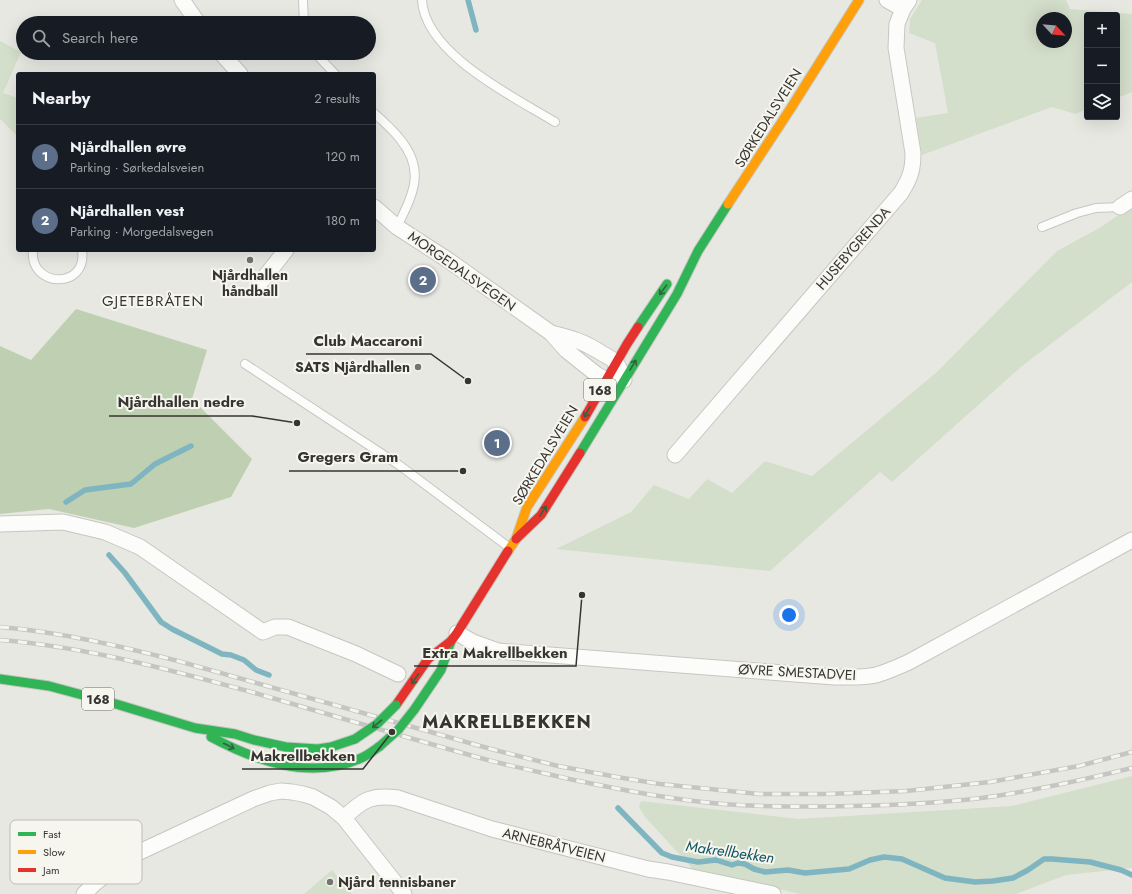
<!DOCTYPE html>
<meta charset="utf-8">
<style>
body{margin:0;font-family:Jost,sans-serif;background:#20242c;color:#f1f3f6}
.controls{position:absolute;right:12px;top:12px;display:grid;overflow:hidden;border-radius:4px;box-shadow:0 4px 16px #0002}
.controls button{width:36px;height:36px;display:grid;place-items:center;padding:0;border:0;border-bottom:1px solid #363941;background:#171b24;color:#f1f3f6;font:20px sans-serif}
.compass{position:absolute;left:1036px;top:12px;width:36px;height:36px;border-radius:50%;background:#171b24;box-shadow:0 4px 16px #0002;rotate:116deg}
.you{position:absolute;left:789px;top:615px;width:14px;height:14px;margin:-10px;border:3px solid #fff;border-radius:50%;background:#1a73e8;box-shadow:0 0 0 6px #1a73e833}
.badge{display:grid;place-items:center;width:26px;height:26px;border-radius:50%;background:#747470;color:#fff;font-size:13px;font-weight:700}
.pin{position:absolute;translate:-50% -50%;border:2px solid #fff;box-shadow:0 1px 4px #0006}
.list{margin:0;padding:0;list-style:none}
h2{display:flex;justify-content:space-between;align-items:center;height:52px;margin:0;padding:0 16px;font-size:17px}
h2 small{font-size:13px;font-weight:400;color:#9ea1a6}
.list li{display:grid;grid-template-columns:26px 1fr auto;gap:12px;align-items:center;box-sizing:border-box;height:64px;padding:0 16px;border-top:1px solid #363941}
.list b{display:block;font-size:15px;white-space:nowrap}
.list p{margin:0;font-size:13px;white-space:nowrap;color:#9ea1a6}
.list em{font-size:13px;font-style:normal;color:#9ea1a6}
.icon{flex:none;width:22px;height:22px;fill:none;stroke:currentColor;stroke-width:2;stroke-linecap:round;stroke-linejoin:round}
.map{position:relative;flex:none;width:1132px;height:894px;overflow:hidden}
.search{position:absolute;background:#171b24;box-shadow:0 4px 16px #0002;left:16px;top:16px;width:360px;height:44px;display:flex;align-items:center;gap:10px;box-sizing:border-box;padding:0 14px;border-radius:22px;color:#9ea1a6;font-size:15px}
.panel{position:absolute;background:#171b24;box-shadow:0 4px 16px #0002;left:16px;top:72px;width:360px;height:180px;border-radius:4px}
.map>svg:first-child{display:block}
.green{fill:#d3dfca;fill-rule:evenodd}
.forest{fill:#bed0b1}
.lines{fill:none;stroke-linecap:round;stroke-linejoin:round}
.stream{stroke:#7fb5c1;stroke-width:5.5}
.lane-casing{stroke:#c6c6c2;stroke-width:10}
.street-casing{stroke:#c6c6c2;stroke-width:17}
.fast-casing{stroke:#c6c6c2;stroke-width:11}
.slow-casing{stroke:#c6c6c2;stroke-width:11}
.jam-casing{stroke:#c6c6c2;stroke-width:11}
.lane{stroke:#fcfcfb;stroke-width:8}
.street{stroke:#fcfcfb;stroke-width:15}
.fast{stroke:#30b455;stroke-width:9}
.slow{stroke:#ff9f0a;stroke-width:9}
.jam{stroke:#e5322d;stroke-width:9}
.rail-casing{stroke:#c5c5c4;stroke-width:4.5}
.rail{stroke:#f7f6ee;stroke-width:3;stroke-dasharray:9;stroke-linecap:butt}
.fast-bridge-casing{stroke:#c6c6c2;stroke-width:11;stroke-linecap:butt}
.fast-bridge{stroke:#30b455;stroke-width:9}
.oneway{stroke:#34613e}
.poi-dot{fill:#747470;stroke:#f7f6ee;stroke-width:1.5}
.labels{text-anchor:middle;dominant-baseline:central;stroke-width:4;stroke-linejoin:round;paint-order:stroke}
.shield{fill:#f7f6ee;stroke:#706f6a;stroke-width:1}
.shield-label{font-size:13px;font-weight:bold;fill:#363532}
.street-label{font-size:14px;fill:#363532;stroke:#f7f6ee}
.poi-label{font-size:14px;font-weight:bold;fill:#363532;stroke:#f7f6ee}
.neighbourhood-label{font-size:15px;letter-spacing:1px;fill:#363532;stroke:#f7f6ee}
.water-label{font-size:15px;font-style:italic;fill:#125463;stroke:#f7f6ee}
.district-label{font-size:18px;font-weight:bold;letter-spacing:1px;fill:#363532;stroke:#f7f6ee}
.key{fill:#f7f6ee;stroke:#bdbcb6;stroke-width:1}
.key-label{font-size:11px;fill:#363532}
.leader{fill:none;stroke:#363532;stroke-width:1.5}
.callout-dot{fill:#363532;stroke:#f7f6ee;stroke-width:1.5}
.callout-label{font-size:15px;text-anchor:middle;font-weight:bold;fill:#363532;stroke:#f7f6ee;stroke-width:4;stroke-linejoin:round;paint-order:stroke}
</style>
<div class="map">
<svg width="1132" height="894" viewBox="0 0 1132 894">
<rect width="100%" height="100%" fill="#e8e8e3"/>
<!-- green -->
<path class="green" d="M922,0H1066L1070,9L1132,14V92L1117,98V15H1087V109L1075,114L1052,107L922,155L916,118L948,113L935,43L909,33L910,19ZM1042,18H1066V42H1042Z
M0,41L21,52L3,93L18,98V137L0,119Z
M1132,206V282L1022,366L892,482L880,472L770,571L556,549L631,512L654,485L689,499L707,479L732,493L765,461L812,476L937,372L1057,251L1101,227Z
M1132,776V868L1066,875L1016,894H800L693,869L645,817L639,807L641,801L798,819L1012,806Z
M332,870L352,894H304Z"/>
<!-- forest -->
<path class="forest" d="M76,309L207,350L192,399L252,459L231,497L134,528L49,509L0,514V346L31,360Z"/>
<g class="lines">
<!-- stream -->
<path class="stream" d="M468,0L476,30
M66,502L85,490L131,484L155,464L191,446
M109,555L125,573L161,622L172,629L222,654L231,655L244,660L256,670L269,675
M618,808L662,853L672,857L698,862L716,860L732,865L738,863L745,864L754,869L765,872L788,870L805,873L849,869L870,860L884,857L902,859L945,878L975,882L993,881L1013,878L1028,870L1044,859H1052L1090,862L1121,870L1132,875"/>
<defs>
<path id="lane" d="M303,0L304,23
M422,0C425,54 514,97 555,122
M315,53L335,74
M374,113C383,121 393,130 400,139C426,171 413,194 397,227
M1042,227L1077,213L1096,208L1120,207
M33,250C29,288 88,290 82,250
M245,364L399,465L510,548"/>
<path id="street" d="M182,0L198,23
M887,0L903,9
M221,53L240,74
M374,207L397,227L448,260L551,333L566,350L596,374L606,380L614,381L624,380C622,374 620,368 616,363C613,359 607,356 603,354C585,342 572,338 551,333
M1120,207L1132,199
M260,283L286,250
M675,455L901,193C910,178 913,171 913,153L896,48L897,24L903,9L909,0
M0,524L63,522L105,532L140,547L263,632L275,627H288L356,654L398,674
M457,633L473,642L498,651L835,677C849,677 863,678 876,675C887,672 898,667 909,662L1132,540
M344,818C362,800 372,794 398,798L492,829L648,869L668,872L773,894
M84,894L95,883L131,856L253,799L270,793L281,791L292,792L303,794L313,797L331,807L344,818L404,894"/>
<path id="fast" d="M638,327L667,284
M580,453L677,294L698,251L728,204
M0,679L49,686L116,704L195,728L235,734L254,740L286,747L318,749L331,747L355,739
M414,710L441,670L451,641
M211,737C256,761 309,780 359,759C367,756 373,751 380,746"/>
<path id="slow" d="M728,204L791,108L859,0
M508,551L516,539L527,507L585,417"/>
<path id="jam" d="M585,417L627,344L638,327
M516,539L541,515L580,453
M396,705L428,659L451,641L457,633L508,551"/>
</defs>
<!-- lane casing -->
<use href="#lane" class="lane-casing"/>
<!-- street casing -->
<use href="#street" class="street-casing"/>
<!-- fast casing -->
<use href="#fast" class="fast-casing"/>
<!-- slow casing -->
<use href="#slow" class="slow-casing"/>
<!-- jam casing -->
<use href="#jam" class="jam-casing"/>
<!-- lane -->
<use href="#lane" class="lane"/>
<!-- street -->
<use href="#street" class="street"/>
<!-- fast -->
<use href="#fast" class="fast"/>
<!-- slow -->
<use href="#slow" class="slow"/>
<!-- jam -->
<use href="#jam" class="jam"/>
<defs>
<path id="rail" d="M0,627C60,632 120,646 178,661L491,749L558,766L617,777L660,784L759,794H827L906,791L990,782L1079,766L1132,752
M0,640C87,647 171,670 255,693C331,715 408,738 484,759C514,767 544,773 574,780C623,790 673,800 723,804C766,807 809,807 851,806C899,805 948,803 996,796C1042,789 1087,779 1132,768"/>
</defs>
<!-- rail casing -->
<use href="#rail" class="rail-casing"/>
<!-- rail -->
<use href="#rail" class="rail"/>
<defs>
<path id="fast-bridge" d="M355,739L377,724L396,705
M380,746L398,730L414,710"/>
</defs>
<!-- fast-bridge casing -->
<use href="#fast-bridge" class="fast-bridge-casing"/>
<!-- fast-bridge -->
<use href="#fast-bridge" class="fast-bridge"/>
</g>
<!-- one-way arrows -->
<defs><path id="oneway-shaft" d="M-6 0H5M1.5-3L5.5 0L1.5 3" fill="none" stroke-width="1.6" stroke-linecap="round" stroke-linejoin="round"/></defs>
<g class="oneway">
<use href="#oneway-shaft" transform="translate(663 290) rotate(126)"/>
<use href="#oneway-shaft" transform="translate(633 365) rotate(-59)"/>
<use href="#oneway-shaft" transform="translate(587 412) rotate(120)"/>
<use href="#oneway-shaft" transform="translate(543 511) rotate(-56)"/>
<use href="#oneway-shaft" transform="translate(415 679) rotate(124)"/>
<use href="#oneway-shaft" transform="translate(377 724) rotate(140)"/>
<use href="#oneway-shaft" transform="translate(229 746) rotate(27)"/>
</g>
<!-- markers -->
<g class="poi-dot">
<circle cx="250" cy="260" r="4"/>
<circle cx="418" cy="367" r="4"/>
<circle cx="330" cy="882" r="4"/>
</g>
<g class="labels">
<!-- shield labels -->
<g class="shield">
<rect x="584" y="379" width="32" height="22" rx="3"/>
<rect x="82" y="688" width="32" height="22" rx="3"/>
</g>
<g class="shield-label">
<text x="600" y="390">168</text>
<text x="98" y="699">168</text>
</g>
<!-- street labels -->
<g class="street-label">
<text transform="translate(768 118) rotate(-58)">SØRKEDALSVEIEN</text>
<text transform="translate(853 248) rotate(-49)">HUSEBYGRENDA</text>
<text transform="translate(462 271) rotate(35)">MORGEDALSVEGEN</text>
<text transform="translate(545 455) rotate(-59)">SØRKEDALSVEIEN</text>
<text transform="translate(797 672) rotate(3)">ØVRE SMESTADVEI</text>
<text transform="translate(554 845) rotate(14)">ARNEBRÅTVEIEN</text>
</g>
<!-- poi labels -->
<g class="poi-label">
<text x="250" y="275">Njårdhallen<tspan x="250" dy="16">håndball</tspan></text>
<text x="410" y="367" text-anchor="end">SATS Njårdhallen</text>
<text x="338" y="882" text-anchor="start">Njård tennisbaner</text>
</g>
<!-- neighbourhood labels -->
<g class="neighbourhood-label">
<text x="153" y="301">GJETEBRÅTEN</text>
</g>
<!-- water labels -->
<g class="water-label">
<text transform="translate(730 852) rotate(8)">Makrellbekken</text>
</g>
<!-- district labels -->
<g class="district-label">
<text x="507" y="722">MAKRELLBEKKEN</text>
</g>
</g>
<!-- legend -->
<rect x="10" y="820" width="132" height="64" rx="6" class="key"/>
<rect x="18" y="832" width="18" height="4" fill="#30b455"/>
<rect x="18" y="850" width="18" height="4" fill="#ff9f0a"/>
<rect x="18" y="868" width="18" height="4" fill="#e5322d"/>
<g class="key-label">
<text x="43" y="838">Fast</text>
<text x="43" y="856">Slow</text>
<text x="43" y="874">Jam</text>
</g>
<!-- callouts -->
<path class="leader" d="M468 381L431 354H306M297 423L252 416H109M463 471L406 471H289M582 595L576 666H414M392 732L363 769H242"/>
<g class="callout-dot">
<circle cx="468" cy="381" r="4"/>
<circle cx="297" cy="423" r="4"/>
<circle cx="463" cy="471" r="4"/>
<circle cx="582" cy="595" r="4"/>
<circle cx="392" cy="732" r="4"/>
</g>
<g class="callout-label">
<text x="368" y="346">Club Maccaroni</text>
<text x="181" y="407">Njårdhallen nedre</text>
<text x="348" y="462">Gregers Gram</text>
<text x="495" y="658">Extra Makrellbekken</text>
<text x="303" y="761">Makrellbekken</text>
</g>
</svg>
<div class="controls">
<button>+</button>
<button>−</button>
<button><svg class="icon" aria-label="layers" viewBox="0 0 24 24"><path d="M12 4l9 5-9 5-9-5zM3 14l9 5 9-5"/></svg></button>
</div>
<svg class="compass" viewBox="-18 -18 36 36"><path d="M0-13l5 13h-10z" fill="#e53935"/><path d="M0 13l5-13h-10z" fill="#9ea1a6"/></svg>
<div class="you"></div>
<div class="pin badge" style="left:497px;top:443px;background:#5c6f8a">1</div>
<div class="pin badge" style="left:423px;top:280px;background:#5c6f8a">2</div>
<div class="search"><svg class="icon" aria-label="search" viewBox="0 0 24 24"><circle cx="10" cy="10" r="6"/><path d="M15 15l6 6"/></svg>Search here</div>
<section class="panel">
<h2>Nearby<small>2 results</small></h2>
<ul class="list">
<li><span class="badge" style="background:#5c6f8a">1</span><div><b>Njårdhallen øvre</b><p>Parking · Sørkedalsveien</p></div><em>120 m</em></li>
<li><span class="badge" style="background:#5c6f8a">2</span><div><b>Njårdhallen vest</b><p>Parking · Morgedalsvegen</p></div><em>180 m</em></li>
</ul>
</section>
</div>
